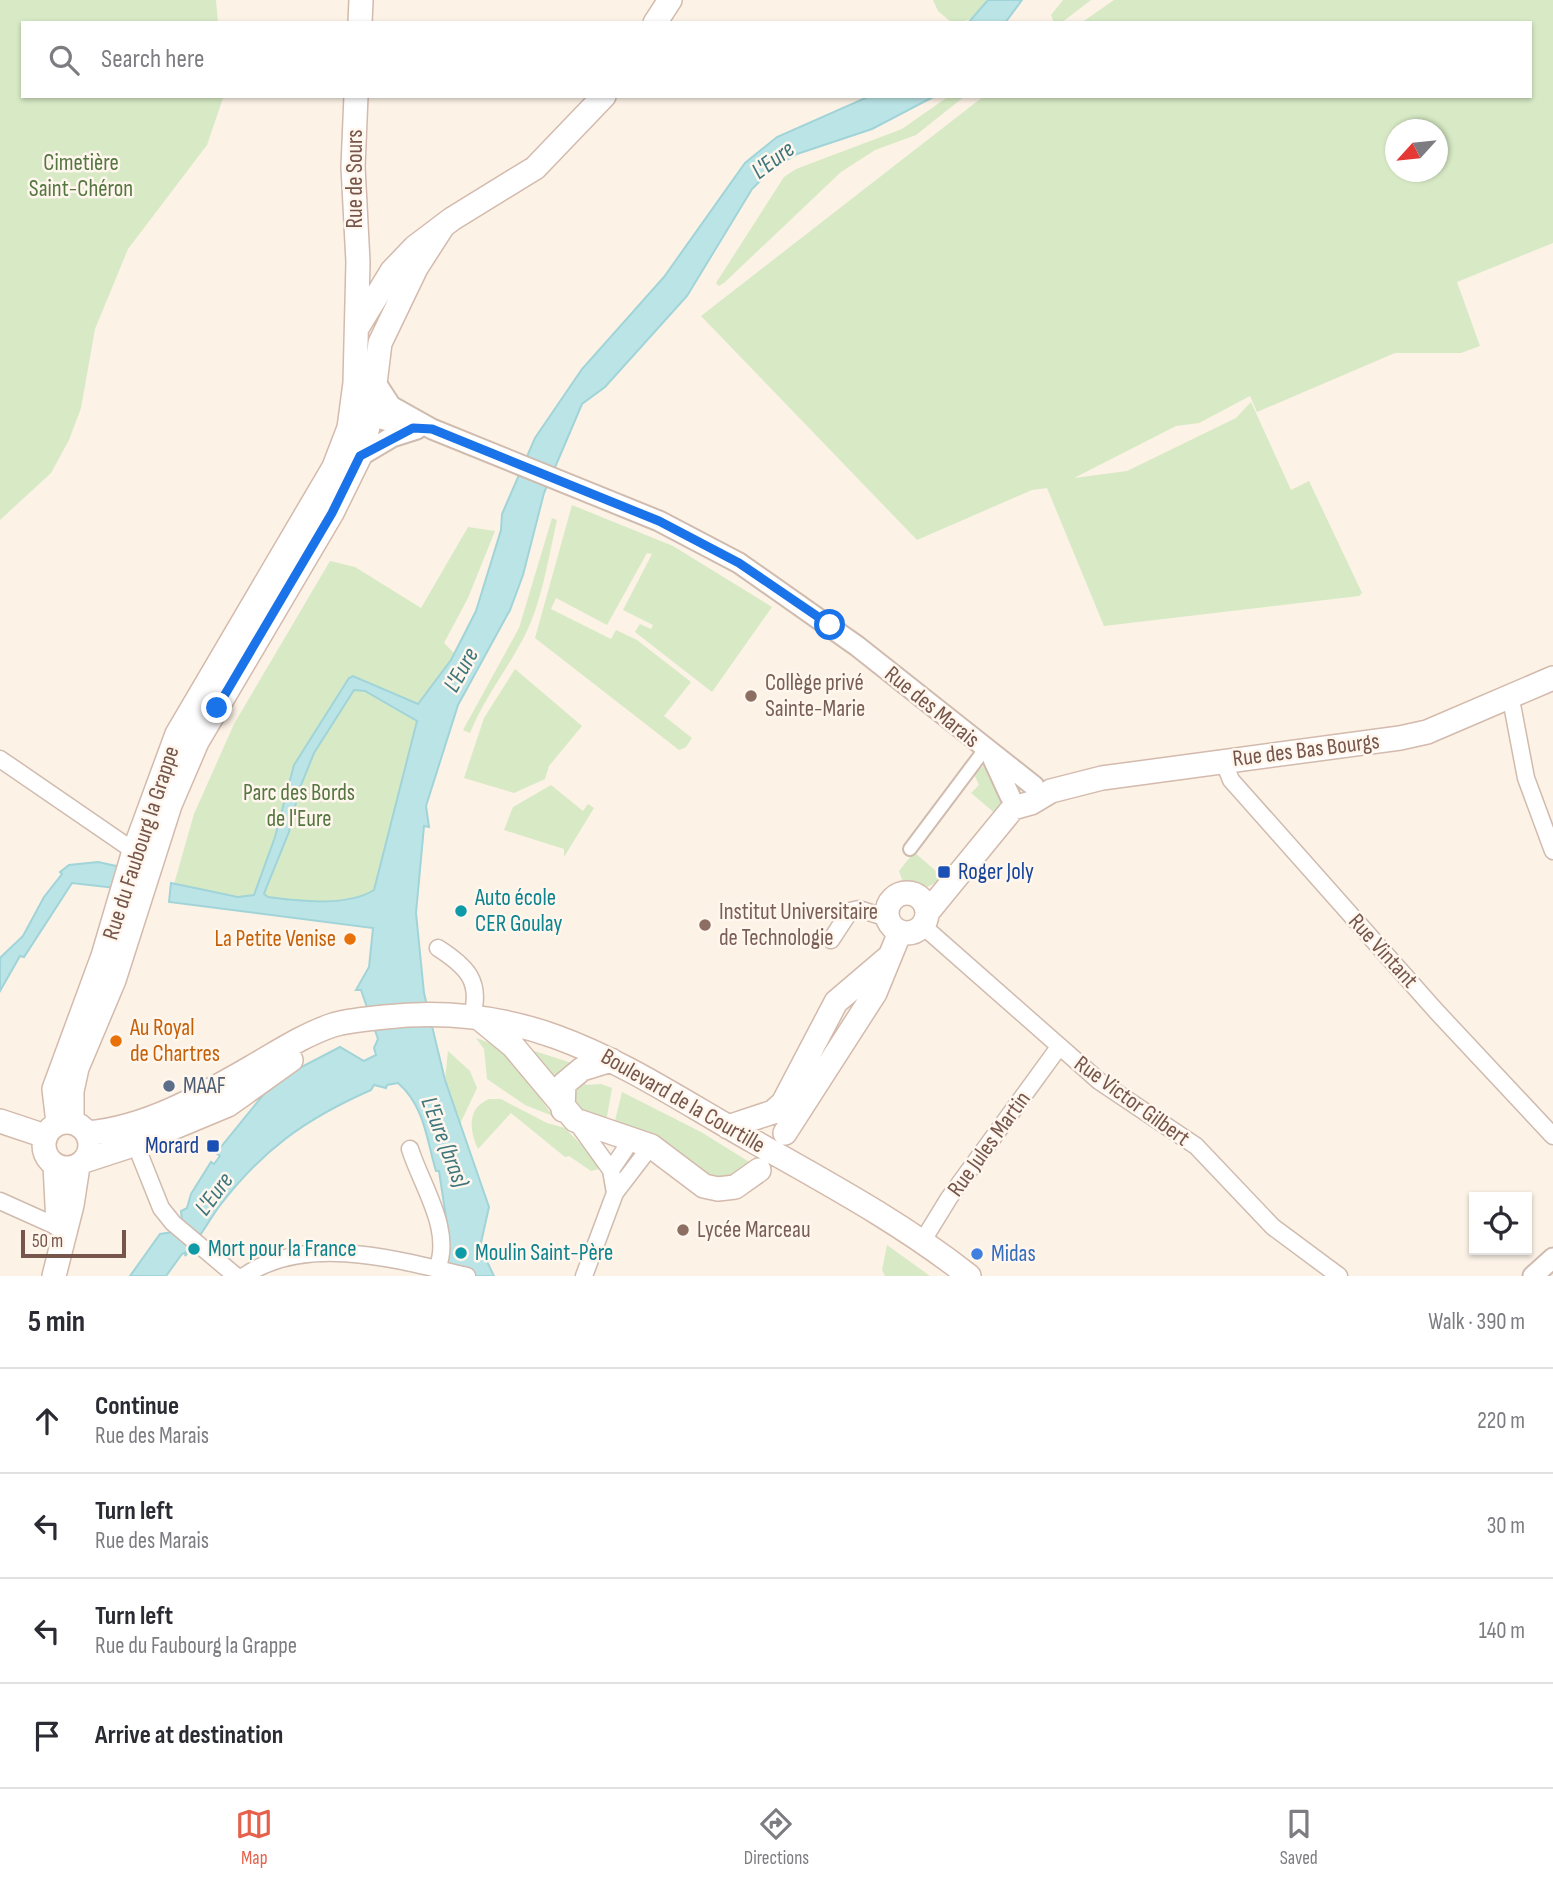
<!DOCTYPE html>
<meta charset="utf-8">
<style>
body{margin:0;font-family:"Sofia Sans Condensed",sans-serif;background:#f2f2f3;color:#2b2b33}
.controls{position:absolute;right:21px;bottom:21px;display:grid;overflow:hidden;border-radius:0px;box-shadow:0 2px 5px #0004}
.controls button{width:63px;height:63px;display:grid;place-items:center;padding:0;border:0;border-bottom:2px solid #e1e1e2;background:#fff;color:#2b2b33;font:35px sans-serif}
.compass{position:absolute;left:1385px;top:119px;width:63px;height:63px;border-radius:50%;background:#fff;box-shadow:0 2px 5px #0004;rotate:243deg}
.scale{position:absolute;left:21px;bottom:18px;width:105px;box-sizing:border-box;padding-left:7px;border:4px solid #76564b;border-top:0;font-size:19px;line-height:24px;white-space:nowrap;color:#76564b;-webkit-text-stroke:5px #fff6ed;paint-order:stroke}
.stop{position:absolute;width:21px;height:21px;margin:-16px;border:5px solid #1a73e8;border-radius:50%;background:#fff}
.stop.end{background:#1a73e8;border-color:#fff;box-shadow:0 2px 7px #0008}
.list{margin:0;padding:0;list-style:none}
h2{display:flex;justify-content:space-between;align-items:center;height:91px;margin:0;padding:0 28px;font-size:30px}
h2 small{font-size:23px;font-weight:400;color:#7c7c81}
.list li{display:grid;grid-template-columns:46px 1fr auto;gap:21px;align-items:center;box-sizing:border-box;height:105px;padding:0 28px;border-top:2px solid #e1e1e2}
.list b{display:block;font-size:26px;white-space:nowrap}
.list p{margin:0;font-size:23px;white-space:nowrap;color:#7c7c81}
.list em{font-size:23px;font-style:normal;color:#7c7c81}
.icon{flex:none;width:38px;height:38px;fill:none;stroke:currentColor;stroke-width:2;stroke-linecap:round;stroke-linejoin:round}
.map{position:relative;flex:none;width:1553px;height:1276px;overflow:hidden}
.search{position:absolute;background:#fff;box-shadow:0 2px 5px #0004;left:21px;right:21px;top:21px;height:77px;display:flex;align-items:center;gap:18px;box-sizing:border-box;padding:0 24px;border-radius:0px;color:#7c7c81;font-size:26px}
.sheet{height:511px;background:#fff}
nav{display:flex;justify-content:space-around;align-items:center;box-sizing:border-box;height:98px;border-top:2px solid #e1e1e2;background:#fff;font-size:19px;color:#7c7c81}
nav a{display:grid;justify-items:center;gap:4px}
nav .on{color:#e6614c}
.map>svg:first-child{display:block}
.green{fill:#d7eac5;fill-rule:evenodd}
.water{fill:#bbe4e6;stroke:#a1d4d8;stroke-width:2;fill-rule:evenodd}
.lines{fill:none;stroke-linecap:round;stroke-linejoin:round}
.river{stroke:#bbe4e6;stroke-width:24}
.pedestrian-casing{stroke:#d0bbaf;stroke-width:16}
.minor-casing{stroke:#d0bbaf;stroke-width:19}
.tertiary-casing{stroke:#d0bbaf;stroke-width:23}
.secondary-casing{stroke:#d3baad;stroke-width:26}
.pedestrian{stroke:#fff;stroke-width:12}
.minor{stroke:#fff;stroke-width:16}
.tertiary{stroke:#fff;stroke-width:19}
.secondary{stroke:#fff;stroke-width:23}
.route{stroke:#1a73e8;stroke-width:9}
.education-dot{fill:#8d6e63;stroke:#fff6ed;stroke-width:2.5}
.transit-dot{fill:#1a4fb4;stroke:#fff6ed;stroke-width:2.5}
.culture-dot{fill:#0f9aa8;stroke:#fff6ed;stroke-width:2.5}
.food-dot{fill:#e8710a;stroke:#fff6ed;stroke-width:2.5}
.service-dot{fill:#5c6f8a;stroke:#fff6ed;stroke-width:2.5}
.shop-dot{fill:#3f7fe0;stroke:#fff6ed;stroke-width:2.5}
.labels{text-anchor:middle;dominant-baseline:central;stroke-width:5;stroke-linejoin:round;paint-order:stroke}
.park-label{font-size:23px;fill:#547640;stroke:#fff6ed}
.street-label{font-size:23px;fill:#76564b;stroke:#fff6ed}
.education-label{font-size:23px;fill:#785e54;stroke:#fff6ed;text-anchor:start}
.transit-label{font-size:23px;fill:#164399;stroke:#fff6ed;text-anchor:start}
.culture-label{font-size:23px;fill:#0d838f;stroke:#fff6ed;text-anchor:start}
.food-label{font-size:23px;fill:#c56008;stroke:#fff6ed;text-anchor:end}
.service-label{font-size:23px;fill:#4e5e75;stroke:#fff6ed;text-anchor:start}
.shop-label{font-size:23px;fill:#366cbe;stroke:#fff6ed;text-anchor:start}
.water-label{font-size:24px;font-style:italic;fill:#3e767c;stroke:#fff6ed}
</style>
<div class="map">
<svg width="1553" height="1276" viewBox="0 0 1553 1276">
<rect width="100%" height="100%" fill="#fcf2e6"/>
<!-- green -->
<path class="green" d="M0,0H216L218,23H23V96L223,98L207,145L128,249L95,329L81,408L69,440L51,473L0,520Z
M933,0H994C985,13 968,23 952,23L938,11Z
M1063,0H1091L1061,23H1054L1051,15Z
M1114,0H1553V243L1457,282L1480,346L1461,353H1395L1257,412L1250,396L1199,423L1176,426L1074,478L1127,471L1236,418L1251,402L1291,490L1309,481L1362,593L1359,596L1104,626L1047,488L1032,490L917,540L701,316L984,96H1530V23H1081ZM1396,130H1438V172H1396Z
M949,96H965L916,135L875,150L841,172L725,282L719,286L716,283L784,177L796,169L902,129Z
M572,505L673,546L772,607L712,692L635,632L640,624L651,629L653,625L623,610L652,554L647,553L607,625L556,598L551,609L611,639L616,630L637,640L691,682L664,716L692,738L686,747L679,750L535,638Z
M552,518L557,520C548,559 542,603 523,639C506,671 484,699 470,733L463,730L519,628Z
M468,527L495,531L468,598L444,643L455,654L417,719L374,890C339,913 216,895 174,884L194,814L234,724L330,561L355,567L421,608Z
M515,669L582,726L549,766L545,779L514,793L464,778L484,718Z
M986,764L1003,794L997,815L971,793L979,785L974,774Z
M551,785L583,811L588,804L594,808L564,857V849L504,830L513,807Z
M914,852L944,878L924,889L905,888L899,871Z
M476,1038C517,1050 528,1084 553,1116L525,1105L487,1079L484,1049Z
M522,1047L575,1064L558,1092Z
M448,1051L470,1071L477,1088L460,1124L445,1080Z
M584,1079L586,1085L601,1084L612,1088L606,1122L582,1113L572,1100L576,1083Z
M622,1092L701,1132L751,1163L730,1180L706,1178L614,1125Z
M489,1099H501L547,1123L565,1128L590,1154L599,1169L591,1171L569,1156L565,1157L511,1113L478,1149C469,1130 467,1108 489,1099Z
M887,1245L930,1276H885L882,1270Z"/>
<!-- water -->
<path class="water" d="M988,0H1022L1005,23H968Z
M870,96H935L872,129L797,154L771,170L752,189L687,296L605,387L582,404L544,493L523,575L510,610L458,705L426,806L429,827L424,826L416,913L424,993L445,1080L489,1207L480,1247L494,1276H435L450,1244L439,1171H436C427,1142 425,1106 398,1083L387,1085L386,1088L374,1085L371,1090C305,1119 262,1150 218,1208C207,1224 196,1243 185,1256L186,1252L182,1254L166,1276H130L160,1234L173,1232L182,1221L181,1211L187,1208L191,1194L211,1162L214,1164L220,1156L216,1153L268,1089L284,1076L340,1047L364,1061L376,1055L374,1048L378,1039L361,990H356L369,967L373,928L169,902L171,883L238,897L254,895L275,837L294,765L349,678L353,676L418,704L451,660L476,611L501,530L502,514L535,438L582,369L664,277L745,163L777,137ZM354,690L365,691L417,721L374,890C347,907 299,901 268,897L264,894L267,886L289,832L299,790L314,753Z
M98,862L121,867L115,888L72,883L24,957L20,956L0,991V958L23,936L44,897L62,874L60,872L69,865Z"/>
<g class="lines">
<!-- river -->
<path class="river" d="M459,1276L466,1197"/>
<defs>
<path id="pedestrian" d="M910,849L985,749"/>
<path id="minor" d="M1510,694L1526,778L1553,851
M0,759L134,851
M1223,760L1231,780L1437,1012L1553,1136
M923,926L1099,1081L1196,1146L1273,1227L1339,1276
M831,940L850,911L859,909L887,918
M438,948C466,966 482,981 472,1016
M575,1120L611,1170L615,1193
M135,1143L161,1208L173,1223L236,1276
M410,1149C422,1187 453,1230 437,1269
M611,1170L632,1139
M0,1201L58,1227
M922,1242L949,1198L1059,1047
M244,1276C307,1233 399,1260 467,1276
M584,1276L615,1193L651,1146"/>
<path id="tertiary" d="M376,383L391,406L432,429L659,521L739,563L857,646L1034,786
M365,403L371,416L413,428
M360,456L392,437L417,429
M993,759L1010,796
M1533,1276L1553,1258"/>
<path id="secondary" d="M360,23L361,0
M655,23L670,0
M357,328L392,271L415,247L452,219L535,168L604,96
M1013,808L1031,803L1051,791L1102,778L1400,738L1427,732L1553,678
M887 913a20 20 0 1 1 40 0a20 20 0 1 1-40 0Z
M927,913L1013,808
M479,1018L513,1046L575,1120L651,1146L704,1186L718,1189L735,1187L759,1170
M563,1110L564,1084L582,1069L611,1060
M0,1121L45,1136
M44 1145a23 23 0 1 1 46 0a23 23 0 1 1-46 0Z
M72,1122V1091L77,1068L114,980L170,805L197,742L332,513L360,456L371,416L380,343L416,268L443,226
M58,1123L54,1089L103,956L134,851L177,734L334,467L349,428L355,383L358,262L353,167L356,96
M728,1127L773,1112L783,1103L836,1002L890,956
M87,1133C148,1128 205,1094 257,1064C281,1050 306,1034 333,1025C349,1020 368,1019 385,1017C538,1000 628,1070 753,1141C827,1183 902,1223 969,1276
M785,1133L875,993L900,932
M84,1161L127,1147L228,1105L291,1060
M55,1165L58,1224
M54,1276L72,1205L78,1166"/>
</defs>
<!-- pedestrian casing -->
<use href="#pedestrian" class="pedestrian-casing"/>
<!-- minor casing -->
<use href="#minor" class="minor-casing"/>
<!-- tertiary casing -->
<use href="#tertiary" class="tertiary-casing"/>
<!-- secondary casing -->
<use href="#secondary" class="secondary-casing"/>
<!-- pedestrian -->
<use href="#pedestrian" class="pedestrian"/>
<!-- minor -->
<use href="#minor" class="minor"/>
<!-- tertiary -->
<use href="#tertiary" class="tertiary"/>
<!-- secondary -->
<use href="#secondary" class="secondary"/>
</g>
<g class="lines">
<!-- route -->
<path class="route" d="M217,708L332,513L360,456L413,428L432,429L659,521L739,563L830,625"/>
</g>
<!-- markers -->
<g class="education-dot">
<circle cx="751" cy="696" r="7"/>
<circle cx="705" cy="925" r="7"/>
<circle cx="683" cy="1230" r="7"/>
</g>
<g class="transit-dot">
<rect x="937" y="865" width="14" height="14" rx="3.5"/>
<rect x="206" y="1139" width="14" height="14" rx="3.5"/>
</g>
<g class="culture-dot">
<circle cx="461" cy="911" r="7"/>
<circle cx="194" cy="1249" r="7"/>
<circle cx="461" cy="1253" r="7"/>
</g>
<g class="food-dot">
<circle cx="350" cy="939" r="7"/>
<circle cx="116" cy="1041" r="7"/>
</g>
<circle class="service-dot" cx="169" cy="1086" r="7"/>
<circle class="shop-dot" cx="977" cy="1254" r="7"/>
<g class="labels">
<!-- park labels -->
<g class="park-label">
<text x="81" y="163">Cimetière<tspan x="81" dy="26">Saint-Chéron</tspan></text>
<text x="299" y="793">Parc des Bords<tspan x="299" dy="26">de l'Eure</tspan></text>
</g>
<!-- street labels -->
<g class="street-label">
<text transform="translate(355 179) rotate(-90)">Rue de Sours</text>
<text transform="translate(932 707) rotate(39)">Rue des Marais</text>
<text transform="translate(1306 750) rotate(-7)">Rue des Bas Bourgs</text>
<text transform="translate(141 843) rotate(-72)">Rue du Faubourg la Grappe</text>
<text transform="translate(1383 951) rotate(48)">Rue Vintant</text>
<text transform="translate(683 1101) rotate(30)">Boulevard de la Courtille</text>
<text transform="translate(1132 1101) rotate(36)">Rue Victor Gilbert</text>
<text transform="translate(989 1144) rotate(-54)">Rue Jules Martin</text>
</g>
<!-- education labels -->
<g class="education-label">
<text x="765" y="683">Collège privé<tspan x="765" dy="26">Sainte-Marie</tspan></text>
<text x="719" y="912">Institut Universitaire<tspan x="719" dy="26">de Technologie</tspan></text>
<text x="697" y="1230">Lycée Marceau</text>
</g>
<!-- transit labels -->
<g class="transit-label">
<text x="958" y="872">Roger Joly</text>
<text x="199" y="1146" text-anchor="end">Morard</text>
</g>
<!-- culture labels -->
<g class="culture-label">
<text x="475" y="898">Auto école<tspan x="475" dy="26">CER Goulay</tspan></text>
<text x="208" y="1249">Mort pour la France</text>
<text x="475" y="1253">Moulin Saint-Père</text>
</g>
<!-- food labels -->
<g class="food-label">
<text x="336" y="939">La Petite Venise</text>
<text x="130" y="1028" text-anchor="start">Au Royal<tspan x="130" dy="26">de Chartres</tspan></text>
</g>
<!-- service labels -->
<g class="service-label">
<text x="183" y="1086">MAAF</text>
</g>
<!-- shop labels -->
<g class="shop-label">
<text x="991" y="1254">Midas</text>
</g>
<!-- water labels -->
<g class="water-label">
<text transform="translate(773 160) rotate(-37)">L'Eure</text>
<text transform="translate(461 670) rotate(-61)">L'Eure</text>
<text transform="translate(445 1142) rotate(69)">L'Eure (bras)</text>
<text transform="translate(214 1194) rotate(-53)">L'Eure</text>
</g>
</g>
</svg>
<div class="controls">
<button><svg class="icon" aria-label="locate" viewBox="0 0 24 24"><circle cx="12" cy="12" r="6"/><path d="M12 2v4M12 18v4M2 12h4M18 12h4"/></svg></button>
</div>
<svg class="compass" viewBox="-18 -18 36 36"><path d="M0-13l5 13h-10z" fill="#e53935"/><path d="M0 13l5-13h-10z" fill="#7c7c81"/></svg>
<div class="scale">50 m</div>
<div class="stop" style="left:830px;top:625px"></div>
<div class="stop end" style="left:217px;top:708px"></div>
<div class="search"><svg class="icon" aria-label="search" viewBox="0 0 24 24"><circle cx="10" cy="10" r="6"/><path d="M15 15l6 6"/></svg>Search here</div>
</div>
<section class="sheet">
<h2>5 min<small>Walk · 390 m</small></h2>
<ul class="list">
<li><svg class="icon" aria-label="ahead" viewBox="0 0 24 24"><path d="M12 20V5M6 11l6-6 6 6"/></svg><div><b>Continue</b><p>Rue des Marais</p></div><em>220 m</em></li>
<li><svg class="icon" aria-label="left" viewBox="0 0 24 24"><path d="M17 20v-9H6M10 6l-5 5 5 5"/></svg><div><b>Turn left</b><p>Rue des Marais</p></div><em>30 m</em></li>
<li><svg class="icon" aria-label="left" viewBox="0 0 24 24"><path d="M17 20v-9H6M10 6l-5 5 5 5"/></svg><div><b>Turn left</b><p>Rue du Faubourg la Grappe</p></div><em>140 m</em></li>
<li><svg class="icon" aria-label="arrive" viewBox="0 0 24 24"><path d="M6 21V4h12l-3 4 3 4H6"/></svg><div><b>Arrive at destination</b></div></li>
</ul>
</section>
<nav>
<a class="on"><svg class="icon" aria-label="map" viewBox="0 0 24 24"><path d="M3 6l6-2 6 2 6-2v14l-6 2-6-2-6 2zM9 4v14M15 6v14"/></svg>Map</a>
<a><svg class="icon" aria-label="directions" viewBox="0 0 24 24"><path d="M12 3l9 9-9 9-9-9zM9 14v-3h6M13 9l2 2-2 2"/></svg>Directions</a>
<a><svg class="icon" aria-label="saved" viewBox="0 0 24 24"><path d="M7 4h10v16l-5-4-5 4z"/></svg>Saved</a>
</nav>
